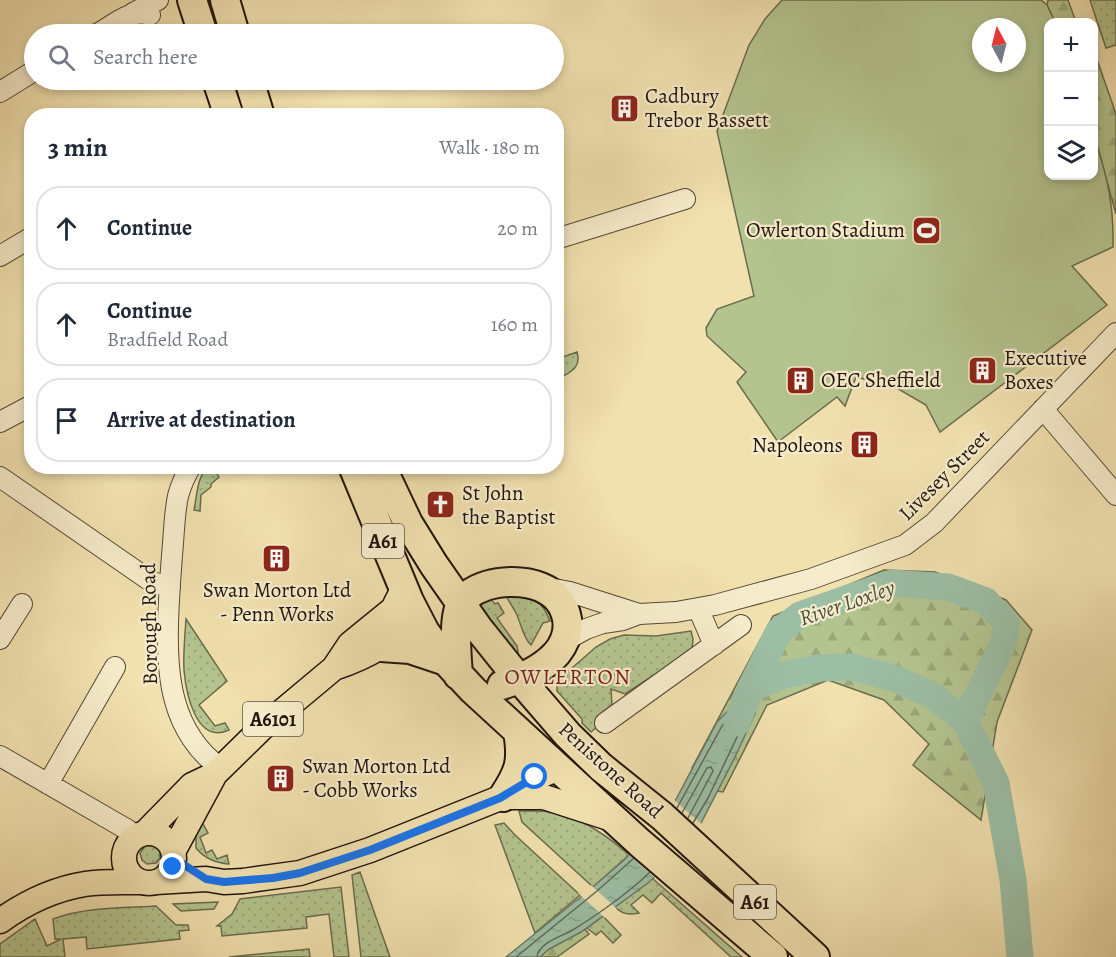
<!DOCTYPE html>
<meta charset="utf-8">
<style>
body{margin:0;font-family:Alegreya,serif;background:#f6f6f7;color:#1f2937}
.controls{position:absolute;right:18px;top:18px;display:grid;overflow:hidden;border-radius:12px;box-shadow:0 3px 9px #0003}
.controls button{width:54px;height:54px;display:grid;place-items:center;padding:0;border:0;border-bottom:2px solid #e0e1e3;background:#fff;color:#1f2937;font:30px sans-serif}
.compass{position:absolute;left:972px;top:18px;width:54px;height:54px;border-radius:50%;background:#fff;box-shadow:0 3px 9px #0003;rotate:353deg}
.stop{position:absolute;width:18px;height:18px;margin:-14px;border:4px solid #1a73e8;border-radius:50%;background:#fff}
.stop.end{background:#1a73e8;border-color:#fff;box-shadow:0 2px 6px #0008}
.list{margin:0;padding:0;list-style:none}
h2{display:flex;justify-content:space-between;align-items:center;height:78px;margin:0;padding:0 24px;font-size:26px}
h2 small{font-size:20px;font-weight:400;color:#747a83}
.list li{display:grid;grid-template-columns:39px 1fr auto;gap:18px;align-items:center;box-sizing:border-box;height:84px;margin:0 12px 12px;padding:0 12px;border:2px solid #e0e1e3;border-radius:24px}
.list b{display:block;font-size:22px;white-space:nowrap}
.list p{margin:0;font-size:20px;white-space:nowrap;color:#747a83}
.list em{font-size:20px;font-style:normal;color:#747a83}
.icon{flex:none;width:33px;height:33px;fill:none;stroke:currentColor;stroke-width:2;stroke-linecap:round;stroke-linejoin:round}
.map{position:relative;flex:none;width:1116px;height:957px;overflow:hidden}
.search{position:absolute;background:#fff;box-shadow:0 3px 9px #0003;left:24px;top:24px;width:540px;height:66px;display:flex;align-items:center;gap:15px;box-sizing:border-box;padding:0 21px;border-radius:33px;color:#747a83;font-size:22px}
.panel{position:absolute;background:#fff;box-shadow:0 3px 9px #0003;left:24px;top:108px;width:540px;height:366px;border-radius:24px}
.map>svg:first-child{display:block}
.grass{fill:url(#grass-dots);stroke:#6a6c4e;stroke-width:1.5}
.forest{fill:url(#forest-firs);stroke:#6a6c4e;stroke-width:1.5}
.green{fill:#b4c48f;stroke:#6a6c4e;stroke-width:1.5;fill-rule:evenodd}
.water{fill:url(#water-ripples);stroke:#6b7a68;stroke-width:1.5}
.pier{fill:#f1e1af}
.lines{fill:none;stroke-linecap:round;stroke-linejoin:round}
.shore{stroke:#5e6a58;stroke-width:1.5}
.river{stroke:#9cbea5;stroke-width:27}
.minor-casing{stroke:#554835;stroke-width:22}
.major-casing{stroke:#21150c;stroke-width:27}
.highway-casing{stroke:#21150c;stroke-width:32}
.minor{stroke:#f6eccb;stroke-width:20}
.major{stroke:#f1e1af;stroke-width:24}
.highway{stroke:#f1e1af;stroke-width:28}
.route{stroke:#1a73e8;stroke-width:8}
.labels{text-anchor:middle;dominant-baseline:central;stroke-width:4.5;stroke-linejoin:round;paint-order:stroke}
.shield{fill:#f6eccb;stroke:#615645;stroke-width:1.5}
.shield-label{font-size:20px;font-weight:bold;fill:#21150c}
.poi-label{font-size:21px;fill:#21150c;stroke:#f6eccb;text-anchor:start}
.street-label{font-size:21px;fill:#21150c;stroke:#f6eccb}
.water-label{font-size:22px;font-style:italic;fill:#4c5042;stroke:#f6eccb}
.neighbourhood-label{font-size:22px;letter-spacing:1.5px;fill:#7a1f14;stroke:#f6eccb}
</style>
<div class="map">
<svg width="1116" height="957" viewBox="0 0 1116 957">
<defs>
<pattern id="grass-dots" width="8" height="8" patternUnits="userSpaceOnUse" patternTransform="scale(1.5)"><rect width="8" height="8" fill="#b4c48f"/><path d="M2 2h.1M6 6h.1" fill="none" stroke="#9aa87a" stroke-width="1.8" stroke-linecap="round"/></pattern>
<pattern id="forest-firs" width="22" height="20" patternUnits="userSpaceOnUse" patternTransform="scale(1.5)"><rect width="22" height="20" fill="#b4c48f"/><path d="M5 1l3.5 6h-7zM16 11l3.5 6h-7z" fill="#9aa87a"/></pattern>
<pattern id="water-ripples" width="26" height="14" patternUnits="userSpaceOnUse" patternTransform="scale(1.5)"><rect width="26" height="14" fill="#9cbea5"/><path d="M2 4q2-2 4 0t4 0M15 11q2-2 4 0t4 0" fill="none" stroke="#86a28d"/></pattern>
</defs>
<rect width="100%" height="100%" fill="#f1e1af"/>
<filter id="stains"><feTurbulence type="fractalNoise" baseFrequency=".00333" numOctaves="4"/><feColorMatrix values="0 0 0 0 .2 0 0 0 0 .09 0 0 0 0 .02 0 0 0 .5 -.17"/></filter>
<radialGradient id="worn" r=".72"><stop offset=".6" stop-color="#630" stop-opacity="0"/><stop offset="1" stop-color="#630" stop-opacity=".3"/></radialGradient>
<!-- grass -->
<path class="grass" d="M1090,0H1116V45L1106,48Z
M577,352C582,369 569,372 557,380V359Z
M208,467H213L219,477L211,484V487L201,495L200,511L194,510C197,496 197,476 208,467Z
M511,593C535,600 540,597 550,621L543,623L531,645C523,638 521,623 516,613C513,607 509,602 506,595Z
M489,597L495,604L498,603L504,613L497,618L517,646L519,657L479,607Z
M186,619L227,681L199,705L215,726L225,723L229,730C196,745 186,693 184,670C183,653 185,636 186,619Z
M691,631L693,639L692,649L688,653L625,694L611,689L612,705L605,710L606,719L591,732L582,723V719L557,691V681L596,647L610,639L624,635L656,636Z
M519,811C532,811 545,810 557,813C579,816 613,840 629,855L593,887L522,822Z
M202,822L208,833L200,837L206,853L212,850L217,859L227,855L229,864C217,863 204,858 196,848V831Z
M504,823L515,835L580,895L535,933L495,825Z
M153,844L160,851V858L156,863L147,864L142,860L140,853L146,845Z
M360,872L390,957H361L352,875Z
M652,878L742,957H731L661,893L652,903L643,895L631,905L639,913C628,915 622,914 615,907Z
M341,887L349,957H334L329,914L306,917L307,928L222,936L221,926H217L232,914L240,899Z
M218,902L214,909L181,911L173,904Z
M156,906L176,925H188L189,930L179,931L180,939L87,949L86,937L63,939L65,957H0V944L35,919L47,946L61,939H55L53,919C85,907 122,908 156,906Z
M603,916L621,935L613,943L601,931L596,935L587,928Z
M309,949L310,957H229Z"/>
<!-- forest -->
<path class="forest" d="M1048,0H1068L1076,22H1055L1047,5Z
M1094,51L1116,114V214L1094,135Z
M884,570L935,572L1006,600L1032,630L997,722L981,820L913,765L929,744L884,700L828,680L767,705L723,792L695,788L692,768L773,616Z
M585,929L589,934L557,957H540L549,949Z"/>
<!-- green -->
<path class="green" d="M782,0H1041L1047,5L1055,22H1048V176H1094V135C1107,177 1114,203 1113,247L1072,266L1107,305L940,432L926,405L895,387L856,377L845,406L837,397L778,442L737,382L746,372L707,336L706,328L717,309L754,296L717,131L749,45L765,19ZM981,27H1017V63H981Z"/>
<!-- water -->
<path class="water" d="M750,689L755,714L733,761L700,825L666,866L648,883L581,932L549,949L540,957H506L593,887L624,860L640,843L674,803L717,722Z"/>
<!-- pier -->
<path class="pier" d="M672,798L703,825L668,868L656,879L627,853Z
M591,885L617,909L605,918L578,893Z"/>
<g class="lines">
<!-- shore -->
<path class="shore" d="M677,808L722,726L743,705H746L748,714L708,798L693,823
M682,813L707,768L711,767L713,771L688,818
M516,957L597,891L634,858
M537,957C538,944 559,937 569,932C592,919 631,891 650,872"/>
<!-- river -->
<path class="river" d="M750,689L779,631L800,615L892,583L948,587L986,601L1006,623L1004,642L965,721
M737,723L750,689L781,676L818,668L852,667L894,678L932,695L965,721L996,783L1013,880L1020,957"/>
<defs>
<path id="minor" d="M133,13L158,0
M97,34C114,25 131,8 150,15
M0,92L34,71
M556,239L685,199
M0,256L32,237
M1043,409L1116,495
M0,422L32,405
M191,466C185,476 181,485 178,496C174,515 174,536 172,555C169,599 163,659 175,701C182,727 198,753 221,768
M0,477L152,582L170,587
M544,587L570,592L639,614
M698,608L714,645
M0,639L22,604
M564,641L586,629L603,623L623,620L639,614L676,612L715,605L811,579L905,545L934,523L1116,333
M605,723L741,625
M0,756L128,830L134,837
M48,784L115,667"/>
<path id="major" d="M334,668C369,656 392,643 416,615
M503,797H544L612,819
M146,832L192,785L215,774
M124 858a25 25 0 1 1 50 0a25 25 0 1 1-50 0Z
M174,850L215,774L261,729L334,668L350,644L393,609L403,589
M156,882L206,879L224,882L243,881L300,873L370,850L500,798L526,782L559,768
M0,921C25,903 54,889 85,884C103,881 122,882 141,882"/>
<path id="highway" d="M192,0L203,34
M225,0L235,34
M217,80L229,116
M249,80L260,116
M353,466L409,601L425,632L446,661L473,690L640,843L773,957
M381,466L408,523L434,565L478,628L510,668L568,735L601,767L662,816L815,957
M381,647L410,649L446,661
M458,675C457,657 452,617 462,602C469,591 485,585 498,583C526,579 561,586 567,619C569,631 565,643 557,653C544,668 520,679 502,685
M503,797C520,771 523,762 518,731"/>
</defs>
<!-- minor casing -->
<use href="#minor" class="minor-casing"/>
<!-- major casing -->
<use href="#major" class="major-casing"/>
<!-- highway casing -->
<use href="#highway" class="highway-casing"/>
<!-- minor -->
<use href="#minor" class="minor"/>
<!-- major -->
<use href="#major" class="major"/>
<!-- highway -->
<use href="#highway" class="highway"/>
</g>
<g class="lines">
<!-- route -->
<path class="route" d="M173,867L175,859L206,879L224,882L273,878L300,873L370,850L500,798L535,777"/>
</g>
<!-- icons -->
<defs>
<symbol id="building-square" viewBox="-11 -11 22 22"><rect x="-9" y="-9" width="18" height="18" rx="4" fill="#8f2418" stroke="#f6eccb"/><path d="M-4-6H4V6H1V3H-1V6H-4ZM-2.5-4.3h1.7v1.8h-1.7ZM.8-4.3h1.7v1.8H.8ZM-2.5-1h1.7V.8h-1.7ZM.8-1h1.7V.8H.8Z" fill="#fff"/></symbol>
<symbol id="stadium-square" viewBox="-11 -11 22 22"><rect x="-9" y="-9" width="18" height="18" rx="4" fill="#8f2418" stroke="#f6eccb"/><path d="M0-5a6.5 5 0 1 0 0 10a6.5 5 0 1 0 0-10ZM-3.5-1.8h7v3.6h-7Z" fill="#fff"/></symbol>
<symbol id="church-square" viewBox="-11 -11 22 22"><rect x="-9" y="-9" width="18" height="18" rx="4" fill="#8f2418" stroke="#f6eccb"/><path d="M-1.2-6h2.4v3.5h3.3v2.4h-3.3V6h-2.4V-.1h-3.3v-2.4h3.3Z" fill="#fff"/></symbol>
</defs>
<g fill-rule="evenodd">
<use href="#building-square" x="608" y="92" width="33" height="33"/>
<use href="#stadium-square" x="910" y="214" width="33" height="33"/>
<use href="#building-square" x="966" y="354" width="33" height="33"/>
<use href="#building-square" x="784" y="364" width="33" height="33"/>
<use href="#building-square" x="848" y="428" width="33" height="33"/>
<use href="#church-square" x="424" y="488" width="33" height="33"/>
<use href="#building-square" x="260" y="542" width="33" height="33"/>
<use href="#building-square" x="264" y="762" width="33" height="33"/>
</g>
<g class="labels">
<!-- shield labels -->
<g class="shield">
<rect x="362" y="524" width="42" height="34" rx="4.5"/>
<rect x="243" y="702" width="60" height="34" rx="4.5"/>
<rect x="734" y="885" width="42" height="34" rx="4.5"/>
</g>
<g class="shield-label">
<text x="383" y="541">A61</text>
<text x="273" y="719">A6101</text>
<text x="755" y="902">A61</text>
</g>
<!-- poi labels -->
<g class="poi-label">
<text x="645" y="96">Cadbury<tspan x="645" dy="24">Trebor Bassett</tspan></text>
<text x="905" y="230" text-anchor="end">Owlerton Stadium</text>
<text x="1004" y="358">Executive<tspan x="1004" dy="24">Boxes</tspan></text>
<text x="821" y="380">OEC Sheffield</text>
<text x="843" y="445" text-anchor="end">Napoleons</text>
<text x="462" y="493">St John<tspan x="462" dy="24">the Baptist</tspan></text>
<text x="277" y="590" text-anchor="middle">Swan Morton Ltd<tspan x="277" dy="24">- Penn Works</tspan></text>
<text x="302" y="766">Swan Morton Ltd<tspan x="302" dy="24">- Cobb Works</tspan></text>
</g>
<!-- street labels -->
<g class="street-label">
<text transform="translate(944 475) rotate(-45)">Livesey Street</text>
<text transform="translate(149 624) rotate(-91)">Borough Road</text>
<text transform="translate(611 770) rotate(42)">Penistone Road</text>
</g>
<!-- water labels -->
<g class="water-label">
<text transform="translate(847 603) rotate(-19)">River Loxley</text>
</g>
<!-- neighbourhood labels -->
<g class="neighbourhood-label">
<text x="568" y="677">OWLERTON</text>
</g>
</g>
<rect width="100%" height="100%" filter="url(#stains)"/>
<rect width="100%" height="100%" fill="url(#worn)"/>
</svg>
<div class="controls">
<button>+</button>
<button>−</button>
<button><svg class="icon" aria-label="layers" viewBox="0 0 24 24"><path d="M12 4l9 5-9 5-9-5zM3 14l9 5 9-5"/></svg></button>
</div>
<svg class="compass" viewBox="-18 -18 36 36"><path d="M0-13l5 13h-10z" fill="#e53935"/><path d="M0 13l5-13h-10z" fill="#747a83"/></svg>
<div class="stop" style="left:535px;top:777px"></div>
<div class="stop end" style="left:173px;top:867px"></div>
<div class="search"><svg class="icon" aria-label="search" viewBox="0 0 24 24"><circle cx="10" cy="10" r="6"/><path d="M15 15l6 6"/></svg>Search here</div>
<section class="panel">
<h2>3 min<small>Walk · 180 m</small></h2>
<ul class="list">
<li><svg class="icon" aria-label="ahead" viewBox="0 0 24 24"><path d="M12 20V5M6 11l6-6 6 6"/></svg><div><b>Continue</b></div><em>20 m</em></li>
<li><svg class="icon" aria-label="ahead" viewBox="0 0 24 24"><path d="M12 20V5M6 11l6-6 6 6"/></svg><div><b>Continue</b><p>Bradfield Road</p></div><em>160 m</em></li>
<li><svg class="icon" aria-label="arrive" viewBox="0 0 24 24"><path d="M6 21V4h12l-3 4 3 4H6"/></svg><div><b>Arrive at destination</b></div></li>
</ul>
</section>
</div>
